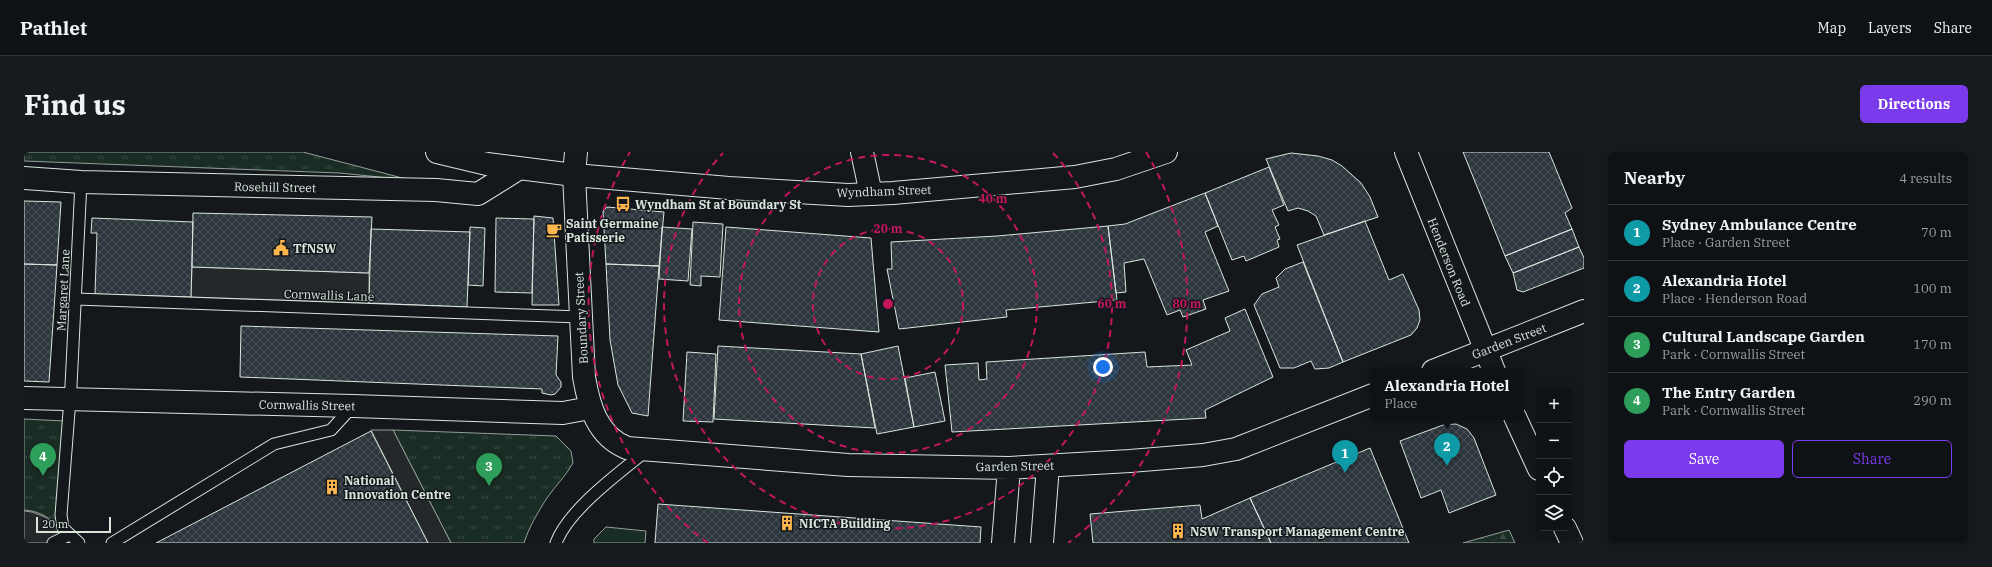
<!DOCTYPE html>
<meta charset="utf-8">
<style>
body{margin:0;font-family:"IBM Plex Serif",serif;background:#181b1e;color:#f1f3f6}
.controls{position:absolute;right:12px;bottom:12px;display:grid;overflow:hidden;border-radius:6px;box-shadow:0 2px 10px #0003}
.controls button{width:36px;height:36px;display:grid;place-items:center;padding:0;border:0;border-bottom:1px solid #2f3234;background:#0f1215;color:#f1f3f6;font:20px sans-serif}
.scale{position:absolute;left:12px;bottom:10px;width:75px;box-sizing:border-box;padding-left:4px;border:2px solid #d8e6dc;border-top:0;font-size:11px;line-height:14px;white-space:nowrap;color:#d8e6dc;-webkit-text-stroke:3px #14181c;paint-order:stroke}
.you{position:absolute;left:1079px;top:215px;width:14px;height:14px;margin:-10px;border:3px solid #fff;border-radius:50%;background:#1a73e8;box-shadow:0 0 0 6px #1a73e833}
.badge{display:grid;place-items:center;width:26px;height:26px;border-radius:50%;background:#7c3aed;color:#fff;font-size:13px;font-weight:700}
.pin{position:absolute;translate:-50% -33px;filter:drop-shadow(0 1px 2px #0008)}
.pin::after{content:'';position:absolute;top:21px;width:14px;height:12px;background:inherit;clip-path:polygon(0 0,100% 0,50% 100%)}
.popup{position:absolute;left:1346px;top:216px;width:154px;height:52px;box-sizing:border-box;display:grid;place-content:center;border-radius:6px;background:#0f1215;filter:drop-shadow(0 1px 3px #0005);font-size:13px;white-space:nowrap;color:#9b9ea0}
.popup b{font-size:15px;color:#f1f3f6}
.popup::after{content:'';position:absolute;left:50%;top:100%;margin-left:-8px;border:8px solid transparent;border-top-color:#0f1215}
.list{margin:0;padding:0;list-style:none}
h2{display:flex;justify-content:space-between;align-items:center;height:52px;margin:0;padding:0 16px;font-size:17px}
h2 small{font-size:13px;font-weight:400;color:#9b9ea0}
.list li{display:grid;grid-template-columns:26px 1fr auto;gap:12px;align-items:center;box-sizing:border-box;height:56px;padding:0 16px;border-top:1px solid #2f3234}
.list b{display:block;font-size:15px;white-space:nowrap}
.list p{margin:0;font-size:13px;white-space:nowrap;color:#9b9ea0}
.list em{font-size:13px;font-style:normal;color:#9b9ea0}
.actions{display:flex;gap:8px;padding:12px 16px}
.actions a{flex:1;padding:9px 0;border:1px solid #7c3aed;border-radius:6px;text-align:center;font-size:14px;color:#7c3aed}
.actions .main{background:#7c3aed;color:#fff}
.icon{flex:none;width:22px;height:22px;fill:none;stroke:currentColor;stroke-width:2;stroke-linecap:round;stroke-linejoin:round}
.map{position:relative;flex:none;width:1560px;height:391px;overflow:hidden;border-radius:6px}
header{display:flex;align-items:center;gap:24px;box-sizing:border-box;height:56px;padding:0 20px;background:#0f1215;border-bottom:1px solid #2f3234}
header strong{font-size:19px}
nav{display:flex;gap:22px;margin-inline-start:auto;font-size:14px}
.intro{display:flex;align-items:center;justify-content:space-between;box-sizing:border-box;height:96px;padding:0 24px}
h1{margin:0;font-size:28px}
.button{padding:10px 18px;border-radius:6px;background:#7c3aed;color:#fff;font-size:14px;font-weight:700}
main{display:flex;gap:24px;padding:0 24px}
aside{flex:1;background:#0f1215;border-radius:6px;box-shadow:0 2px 10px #0003}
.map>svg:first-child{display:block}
.grass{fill:url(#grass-tufts);stroke:#939e99}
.forest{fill:url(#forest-firs);stroke:#939e99}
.garden{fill:#1a2d24;stroke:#939e99}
.parking{fill:#24282b;stroke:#939e99}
.building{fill:url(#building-cross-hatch);stroke:#d8e6dc}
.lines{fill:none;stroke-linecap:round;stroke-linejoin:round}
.lane-casing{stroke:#d8e6dc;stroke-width:13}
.street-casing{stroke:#d8e6dc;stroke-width:24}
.secondary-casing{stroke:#d8e6dc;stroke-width:24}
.primary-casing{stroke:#d8e6dc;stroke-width:24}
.lane{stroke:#14181c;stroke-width:11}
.street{stroke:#14181c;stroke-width:22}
.secondary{stroke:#14181c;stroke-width:22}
.primary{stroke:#14181c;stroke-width:22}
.ring{fill:none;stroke:#c2185b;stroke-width:2;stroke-dasharray:7 5}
.labels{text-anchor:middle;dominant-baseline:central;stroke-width:3;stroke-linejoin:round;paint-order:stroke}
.street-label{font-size:12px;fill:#d8e6dc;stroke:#14181c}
.poi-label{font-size:12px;font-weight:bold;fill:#d8e6dc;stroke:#14181c;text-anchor:start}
.centre{fill:#c2185b;stroke:#14181c;stroke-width:2}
.ring-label{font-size:12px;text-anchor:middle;font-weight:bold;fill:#c2185b;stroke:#14181c;stroke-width:3;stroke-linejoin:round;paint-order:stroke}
</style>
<header>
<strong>Pathlet</strong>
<nav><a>Map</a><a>Layers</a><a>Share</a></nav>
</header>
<div class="intro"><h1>Find us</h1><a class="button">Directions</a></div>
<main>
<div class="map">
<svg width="1560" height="391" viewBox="0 0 1560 391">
<defs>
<pattern id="grass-tufts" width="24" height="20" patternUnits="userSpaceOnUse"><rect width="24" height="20" fill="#1a2d24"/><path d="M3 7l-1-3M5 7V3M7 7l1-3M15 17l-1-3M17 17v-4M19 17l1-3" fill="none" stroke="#3b4b43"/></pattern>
<pattern id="forest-firs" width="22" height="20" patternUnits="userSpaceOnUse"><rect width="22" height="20" fill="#1a2d24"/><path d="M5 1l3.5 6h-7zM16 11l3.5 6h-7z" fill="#3b4b43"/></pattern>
<pattern id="building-cross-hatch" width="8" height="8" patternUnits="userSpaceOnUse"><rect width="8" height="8" fill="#2c363c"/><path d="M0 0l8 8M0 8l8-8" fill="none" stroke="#4a5358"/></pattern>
</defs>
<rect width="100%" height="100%" fill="#14181c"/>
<!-- grass -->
<path class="grass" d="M0,0H279L386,28L315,21L0,9Z
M0,267L41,269L33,373C23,364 14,359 0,358Z
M369,278L532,284L547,299L549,311C542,324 531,334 523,346C514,360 505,375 500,391H427Z"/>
<!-- forest -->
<path class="forest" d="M1485,378L1491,391H1439Z"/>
<!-- garden -->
<path class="garden" d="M582,375L622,379L621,391H570V387Z"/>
<!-- parking -->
<path class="parking" d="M168,115L345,121V151L167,145Z
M347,278H369L427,391H404Z
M0,359L8,360L21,365L32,374L41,391H0Z"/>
<!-- building -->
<path class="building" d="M1439,0H1525L1548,56L1541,61L1548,77L1481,104Z
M1267,1L1294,4L1308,8L1318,14L1337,31L1346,45L1354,65L1300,83L1292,64L1284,59L1274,56L1264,59L1242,7Z
M1245,15L1260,53L1248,58L1255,73L1251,75L1256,87L1253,88L1255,95L1222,109L1220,104L1208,108L1181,41Z
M1181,41L1194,74L1181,80L1205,139L1179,148L1182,157L1159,165L1156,158L1143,163L1120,107L1100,111L1102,140L1092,141L1084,74L1101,72Z
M0,49L37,50L33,113L0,112Z
M583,55L640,60L635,114L582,112L579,59Z
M169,61L348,65L345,121L168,115Z
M510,64L529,66L535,153H508Z
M68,66L169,70L167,145L71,142L73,81H67Z
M472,66L510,67L508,141L471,140Z
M1341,69L1365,128L1379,122L1395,158L1396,168L1393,176L1387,183L1319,210L1273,93Z
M669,70L699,72L696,125L677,124V134L666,133Z
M1084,74L1093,148L982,158L983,165L875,177L863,117H868L867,90L973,84Z
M446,75L461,76L459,134L444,133Z
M638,75L668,77L664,129L635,127Z
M702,75L847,86L855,180L695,168Z
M347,77L446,80L443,155L345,151Z
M1548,77L1555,95L1489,121L1481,104Z
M1555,95L1560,106V116L1499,140L1493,138L1489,121Z
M1279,110L1319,210L1305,216L1291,217L1287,209L1270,216H1256L1230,153L1238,142L1255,135L1252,126L1261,117Z
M0,112L33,113L25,230L0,229Z
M582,112L635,114L624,264L608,261L594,233L586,188Z
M1221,157L1249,225L1181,258L1182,266L928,280L921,213L954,211L955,228L963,227L962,210L1121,200L1123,215L1168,213L1162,198L1206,179L1201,166Z
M217,174L534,184L532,223L537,230V235L531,242L527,243L518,241V237L216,225Z
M694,194L837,202L851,276L690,267Z
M874,194L890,275L853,282L837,202Z
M663,200L692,202L689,270L659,269Z
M911,220L921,269L890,275L881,226Z
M1432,272L1443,277L1450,286L1472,343L1425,361L1417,338L1397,346L1376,289L1419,273Z
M347,279L404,391H132Z
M1346,296L1385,391H1247L1226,346Z
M1226,346L1247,391H1069L1066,362L1176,353L1178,367Z
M634,352L957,375L956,391H631Z"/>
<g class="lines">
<defs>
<path id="lane" d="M52,147L557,165
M29,391L45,383
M55,391L39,376L37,363L47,234L57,30
M88,391L250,292L307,278L329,254
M532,391C544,358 595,321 622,299"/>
<path id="street" d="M552,0L550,23L560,225C565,254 573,284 603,296L824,313L985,316L1106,309L1179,303L1212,297L1349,243
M838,0L847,42
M0,26L57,30L412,38L454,42L494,17
M1409,219L1560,159
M0,246L329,254L539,261L566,256
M979,391L985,316
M1018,391L1024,314"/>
<path id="secondary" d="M1382,0L1470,219
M1491,265L1515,317
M1541,376L1548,391"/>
<path id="primary" d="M413,0L463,12L550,23L705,36L824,43L869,41L1051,25L1092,17L1142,0"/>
</defs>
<!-- lane casing -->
<use href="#lane" class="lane-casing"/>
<!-- street casing -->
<use href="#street" class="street-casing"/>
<!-- secondary casing -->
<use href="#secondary" class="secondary-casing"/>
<!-- primary casing -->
<use href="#primary" class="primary-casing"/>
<!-- lane -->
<use href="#lane" class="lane"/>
<!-- street -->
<use href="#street" class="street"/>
<!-- secondary -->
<use href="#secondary" class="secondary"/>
<!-- primary -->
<use href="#primary" class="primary"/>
</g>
<!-- distance rings -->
<g class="ring">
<circle cx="864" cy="152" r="75"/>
<circle cx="864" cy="152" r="149"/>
<path d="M1029 1A224 224 0 1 1 699 1"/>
<path d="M684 391A299 299 0 0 1 606 0M1122 0A299 299 0 0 1 1044 391"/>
</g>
<!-- icons -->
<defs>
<symbol id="bus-bare" viewBox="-9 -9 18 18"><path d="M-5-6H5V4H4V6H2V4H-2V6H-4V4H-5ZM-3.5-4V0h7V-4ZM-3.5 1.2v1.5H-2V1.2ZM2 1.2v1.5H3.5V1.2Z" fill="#ffb74d" stroke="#14181c" stroke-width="2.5" paint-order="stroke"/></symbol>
<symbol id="cafe-bare" viewBox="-9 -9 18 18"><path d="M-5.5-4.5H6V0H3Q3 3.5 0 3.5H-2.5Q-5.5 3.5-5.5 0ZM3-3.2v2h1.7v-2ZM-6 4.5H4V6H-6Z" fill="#ffb74d" stroke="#14181c" stroke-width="2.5" paint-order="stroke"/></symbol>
<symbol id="civic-bare" viewBox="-9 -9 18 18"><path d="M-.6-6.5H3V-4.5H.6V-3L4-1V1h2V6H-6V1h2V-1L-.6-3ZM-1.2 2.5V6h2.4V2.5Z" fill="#ffb74d" stroke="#14181c" stroke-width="2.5" paint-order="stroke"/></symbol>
<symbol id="building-bare" viewBox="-9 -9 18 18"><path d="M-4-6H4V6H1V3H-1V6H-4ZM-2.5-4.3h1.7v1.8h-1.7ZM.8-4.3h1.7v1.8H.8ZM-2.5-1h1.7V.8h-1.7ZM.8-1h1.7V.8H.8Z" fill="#ffb74d" stroke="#14181c" stroke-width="2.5" paint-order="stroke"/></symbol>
</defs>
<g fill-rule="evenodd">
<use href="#bus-bare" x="588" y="41" width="22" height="22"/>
<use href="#cafe-bare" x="519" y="67" width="22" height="22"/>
<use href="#civic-bare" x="246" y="85" width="22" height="22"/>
<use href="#building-bare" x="297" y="324" width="22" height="22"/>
<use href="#building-bare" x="752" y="360" width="22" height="22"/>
<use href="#building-bare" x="1143" y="368" width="22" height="22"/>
</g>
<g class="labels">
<!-- street labels -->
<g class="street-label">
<text transform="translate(251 35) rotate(1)">Rosehill Street</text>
<text transform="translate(860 39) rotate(-2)">Wyndham Street</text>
<text transform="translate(1425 110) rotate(68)">Henderson Road</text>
<text transform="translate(39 138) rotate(-87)">Margaret Lane</text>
<text transform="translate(305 143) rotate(2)">Cornwallis Lane</text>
<text transform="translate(557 166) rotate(-93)">Boundary Street</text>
<text transform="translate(1485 189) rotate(-21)">Garden Street</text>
<text transform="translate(283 253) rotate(1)">Cornwallis Street</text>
<text transform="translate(991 314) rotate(-1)">Garden Street</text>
</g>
<!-- poi labels -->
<g class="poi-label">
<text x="611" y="52">Wyndham St at Boundary St</text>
<text x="542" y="71">Saint Germaine<tspan x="542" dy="14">Patisserie</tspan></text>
<text x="269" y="96">TfNSW</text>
<text x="320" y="328">National<tspan x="320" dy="14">Innovation Centre</tspan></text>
<text x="775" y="371">NICTA Building</text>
<text x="1166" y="379">NSW Transport Management Centre</text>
</g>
</g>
<circle cx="864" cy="152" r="6" class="centre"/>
<g class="ring-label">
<text x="969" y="51">40 m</text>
<text x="864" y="81">20 m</text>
<text x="1088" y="156">60 m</text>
<text x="1163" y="156">80 m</text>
</g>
</svg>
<div class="controls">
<button>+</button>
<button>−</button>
<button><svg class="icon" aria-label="locate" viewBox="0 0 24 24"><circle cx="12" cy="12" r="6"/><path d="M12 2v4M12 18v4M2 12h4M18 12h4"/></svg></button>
<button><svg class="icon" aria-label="layers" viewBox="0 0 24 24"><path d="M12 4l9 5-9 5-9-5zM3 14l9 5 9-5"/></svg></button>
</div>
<div class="scale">20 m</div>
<div class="you"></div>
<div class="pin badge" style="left:1321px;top:321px;background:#0f9aa8">1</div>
<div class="pin badge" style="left:1423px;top:314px;background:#0f9aa8">2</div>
<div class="popup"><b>Alexandria Hotel</b>Place</div>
<div class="pin badge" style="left:465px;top:334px;background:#2e9e5b">3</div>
<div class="pin badge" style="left:19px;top:324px;background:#2e9e5b">4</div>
</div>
<aside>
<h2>Nearby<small>4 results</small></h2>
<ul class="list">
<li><span class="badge" style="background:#0f9aa8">1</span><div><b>Sydney Ambulance Centre</b><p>Place · Garden Street</p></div><em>70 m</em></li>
<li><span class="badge" style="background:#0f9aa8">2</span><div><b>Alexandria Hotel</b><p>Place · Henderson Road</p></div><em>100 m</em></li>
<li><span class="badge" style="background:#2e9e5b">3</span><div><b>Cultural Landscape Garden</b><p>Park · Cornwallis Street</p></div><em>170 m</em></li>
<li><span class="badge" style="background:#2e9e5b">4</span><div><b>The Entry Garden</b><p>Park · Cornwallis Street</p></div><em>290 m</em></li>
</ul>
<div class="actions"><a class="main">Save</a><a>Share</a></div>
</aside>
</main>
